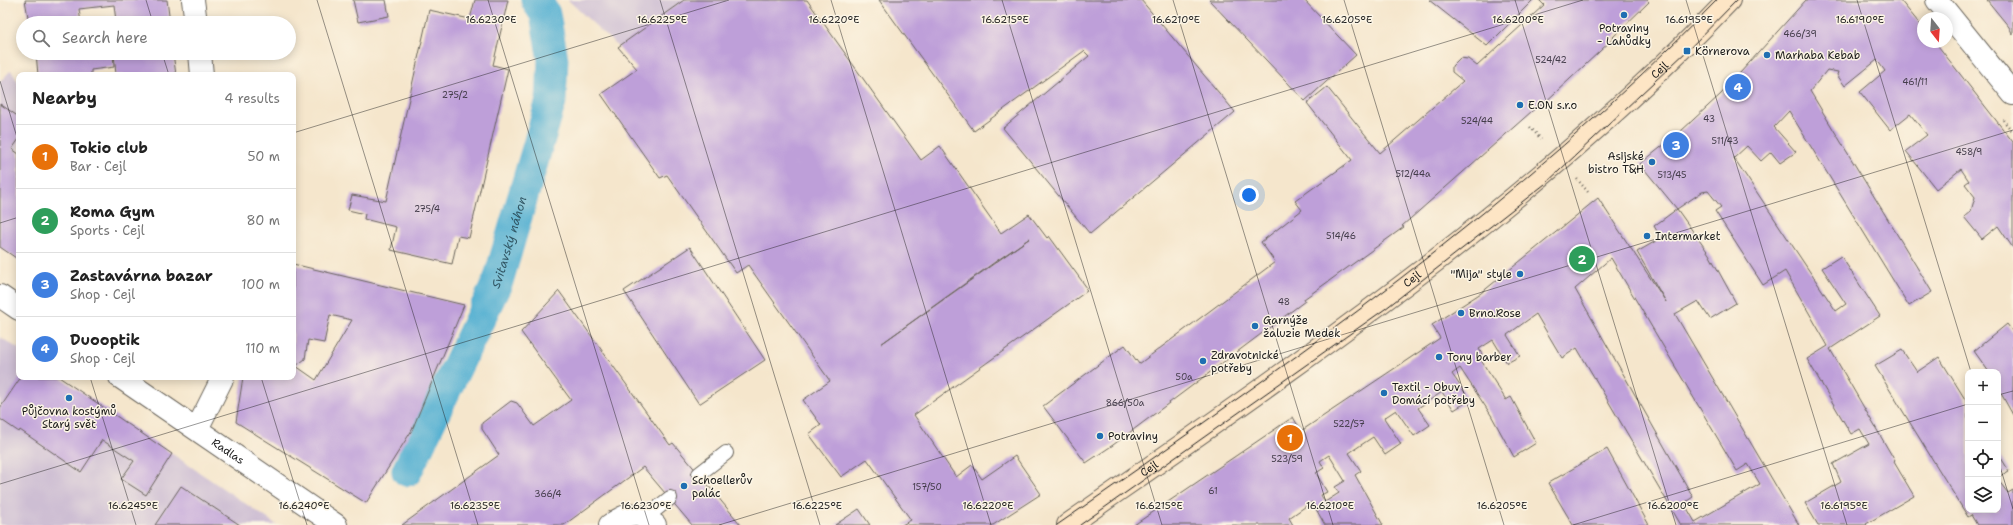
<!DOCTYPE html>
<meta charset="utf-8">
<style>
body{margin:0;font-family:"Shantell Sans",sans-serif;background:#f6f6f6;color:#222}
.controls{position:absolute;right:12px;bottom:12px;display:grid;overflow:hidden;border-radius:8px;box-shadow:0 2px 10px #0003}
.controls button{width:36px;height:36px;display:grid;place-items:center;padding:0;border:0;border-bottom:1px solid #e0e0e0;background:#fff;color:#222;font:20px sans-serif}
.compass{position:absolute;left:1917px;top:12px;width:36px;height:36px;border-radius:50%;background:#fff;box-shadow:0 2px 10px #0003;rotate:163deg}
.you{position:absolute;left:1249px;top:195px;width:14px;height:14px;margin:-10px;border:3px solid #fff;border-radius:50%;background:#1a73e8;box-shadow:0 0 0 6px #1a73e833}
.badge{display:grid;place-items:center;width:26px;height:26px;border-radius:50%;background:#0f766e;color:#fff;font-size:13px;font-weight:700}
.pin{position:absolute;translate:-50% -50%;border:2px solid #fff;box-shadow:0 1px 4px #0006}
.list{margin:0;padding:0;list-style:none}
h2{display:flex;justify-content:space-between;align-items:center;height:52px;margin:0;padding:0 16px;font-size:17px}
h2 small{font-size:13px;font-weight:400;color:#767676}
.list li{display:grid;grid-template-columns:26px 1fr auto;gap:12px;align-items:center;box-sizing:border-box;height:64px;padding:0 16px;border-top:1px solid #e0e0e0}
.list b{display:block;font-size:15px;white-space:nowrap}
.list p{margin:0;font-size:13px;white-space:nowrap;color:#767676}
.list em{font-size:13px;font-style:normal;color:#767676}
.icon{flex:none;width:22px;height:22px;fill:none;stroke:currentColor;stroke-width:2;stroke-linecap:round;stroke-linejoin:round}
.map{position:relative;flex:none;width:2013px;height:525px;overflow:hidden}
.search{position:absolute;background:#fff;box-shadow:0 2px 10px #0003;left:16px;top:16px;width:280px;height:44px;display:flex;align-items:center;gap:10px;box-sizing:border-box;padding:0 14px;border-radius:22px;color:#767676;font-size:15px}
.panel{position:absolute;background:#fff;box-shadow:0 2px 10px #0003;left:16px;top:72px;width:280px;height:308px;border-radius:8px}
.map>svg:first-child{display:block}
.industrial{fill:#cdbed3}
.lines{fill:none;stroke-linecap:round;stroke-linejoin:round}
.canal{stroke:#54b0d2;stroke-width:31}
.building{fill:#be9fd9;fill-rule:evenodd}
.lane-casing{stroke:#68635a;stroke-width:16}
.street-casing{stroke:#68635a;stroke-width:24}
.secondary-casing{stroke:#68635a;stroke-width:24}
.path{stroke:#68635a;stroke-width:2.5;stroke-dasharray:1 3;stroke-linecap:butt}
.lane{stroke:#fff;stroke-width:14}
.street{stroke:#fff;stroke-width:22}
.secondary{stroke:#fde5c5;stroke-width:22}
.tram{stroke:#1c1c1c;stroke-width:1}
.ticks{fill:none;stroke:#1c1c1c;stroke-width:1;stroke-opacity:0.45}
.poi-dot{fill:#1f6fb2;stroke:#fcf5e5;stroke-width:1.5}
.labels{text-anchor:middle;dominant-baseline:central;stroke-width:3;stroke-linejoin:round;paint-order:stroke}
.number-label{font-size:9px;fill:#443d4b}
.poi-label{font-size:11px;fill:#1c1c1c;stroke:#fcf5e5;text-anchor:start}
.street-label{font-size:11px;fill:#1c1c1c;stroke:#fcf5e5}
.water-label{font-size:12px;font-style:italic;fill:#325765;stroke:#fcf5e5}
.ticks-label{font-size:10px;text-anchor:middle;fill:#1c1c1c;stroke:#fcf5e5;stroke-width:3;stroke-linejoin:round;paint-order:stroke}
</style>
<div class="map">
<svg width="2013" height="525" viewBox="0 0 2013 525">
<rect width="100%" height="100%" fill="#fcf5e5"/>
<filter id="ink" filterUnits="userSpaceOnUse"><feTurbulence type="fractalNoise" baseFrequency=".025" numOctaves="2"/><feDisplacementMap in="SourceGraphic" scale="8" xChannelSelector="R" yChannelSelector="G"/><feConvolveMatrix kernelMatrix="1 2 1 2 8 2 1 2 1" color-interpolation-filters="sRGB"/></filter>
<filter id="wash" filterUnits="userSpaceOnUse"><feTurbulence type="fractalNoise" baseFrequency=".012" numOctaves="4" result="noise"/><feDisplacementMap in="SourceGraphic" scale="16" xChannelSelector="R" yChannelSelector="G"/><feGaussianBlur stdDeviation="0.9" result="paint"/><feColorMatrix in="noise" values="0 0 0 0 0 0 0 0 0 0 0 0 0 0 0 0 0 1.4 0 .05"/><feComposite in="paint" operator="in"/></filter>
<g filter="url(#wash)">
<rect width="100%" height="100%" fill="#f5e6cc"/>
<!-- industrial -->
<path class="industrial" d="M568,0H684L618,47Z
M11,70L19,84V260L0,247V82Z
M0,337L19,349V377H59L277,525H0Z"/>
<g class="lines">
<!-- canal -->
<path class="canal" id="s1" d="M407,471L498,281L551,101L553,60L545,14L536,0"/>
</g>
<g id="blocks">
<!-- building -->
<path class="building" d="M25,0H167L170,23H112V21H116L114,5L79,9L81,23H29Z
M353,0H386L389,16L358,22Z
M475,0H508L493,65L508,69L469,238L458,236L452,264L391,250L396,227L364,219L365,214L348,210L352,195L386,201L429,10L470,19Z
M684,0H807L921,160L940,146L1001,233L1029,214L1047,238L1049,236L1087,288L1085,289L1087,291L914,415L956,477L972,465L982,479L1015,456L1041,494L993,525H902L911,520L867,459L841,477L809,434L821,425L803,400L830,381L748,265L736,273L667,175L660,178L601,94L637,69L618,47ZM1030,238L881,344L995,262Z
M879,0H1141L1235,112L1090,234L1003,128L1089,56L1084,51L974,131Z
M1209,0H1304L1356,55L1305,101Z
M1429,0H1533L1487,46Z
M1539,0H1647L1649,2L1613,37L1614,38L1541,106L1540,104L1402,226L1404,227L1304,299L1305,301L1113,445L1086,463L1043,406L1125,345L1139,364L1275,262L1261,242L1302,210L1295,201L1352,160L1307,103L1327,87L1380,153L1463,81L1452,72V66L1460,58L1468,59L1477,66L1544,5Z
M1806,0H1900L1923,28V42H1935L2013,142V248L1998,226L1982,239L1964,217L1971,211L1975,197L1965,184L1969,181L1961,169L1936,189L1906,151L1927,135L1910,114L1890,130L1860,92L1885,71L1877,60L1845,86L1837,75L1838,72L1827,70L1810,91L1932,292L1909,306L1789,111L1774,127L1796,152L1780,163L1771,152L1761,161L1747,146L1734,158L1836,311L1846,304L1822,268L1841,256L1880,316L1830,349L1895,461L1894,462L1914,496L1866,524L1867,525H1818L1805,503L1841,482L1833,464L1869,444L1860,429L1851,434L1807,359L1828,346L1785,271L1763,285L1715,211L1721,207L1708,191L1702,192L1677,209L1640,164L1680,132L1721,94Z
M1987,0H2013V35L2009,27Z
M36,53H113L114,67L91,70V75H38Z
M114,53H173L176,75H116Z
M0,104L19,117V139L12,149L19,154V260L0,247Z
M1598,198L1666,302L1637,252L1661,238L1654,226L1677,209L1709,254L1736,303L1710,319L1698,301L1675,314L1799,525H1681L1577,348L1562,358L1536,314L1507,335L1520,356L1507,363L1493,340L1479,349L1482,354L1479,357L1506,400L1511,397L1536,443L1514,457L1491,415L1460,368L1452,374L1470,400L1454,410L1442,392L1418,408L1430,425L1414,436L1396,410L1384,418L1401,444L1385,455L1373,437L1349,453L1361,471L1355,475L1383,525H1325L1312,502L1289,518L1293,525H1134L1293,417L1301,431L1440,338L1432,325L1481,293ZM1611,258L1737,471L1748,464L1760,484L1695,522L1684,503L1693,497L1575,289ZM1329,455L1345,481L1335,487L1339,493L1325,502L1321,495L1327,492L1316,473L1324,468L1320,461Z
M690,247L765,360L699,404L624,291Z
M293,264L464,305L412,430L366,503L236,422L243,377H293ZM330,315L352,320L316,380L296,366L305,359L308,340L324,343Z
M559,291L670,445L673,443L741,525H692L643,467L564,525H402L499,455L482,429V423L511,401L517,403L534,426L571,400L521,332Z
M2007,324L2013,332V415L1998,388V372H1989L1974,351Z
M1902,350L1917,372L1939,357L1968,404V510H1998V480L2008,493L2013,490V525H1977L1971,515L1968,517L1875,366Z
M21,377H59L172,454L146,495L121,479L134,461L102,440L81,472L20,430L19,432L0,419V408Z
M1607,449L1649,525H1573L1548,483Z
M1998,453L2009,471L1998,477Z
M181,486L240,525H155Z
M859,509L870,525H835Z"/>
</g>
</g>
<g filter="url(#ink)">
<use href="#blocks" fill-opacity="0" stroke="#68635a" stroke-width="1"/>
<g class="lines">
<defs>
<path id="lane" d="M699,474L726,453
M645,518L670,498"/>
<g id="street">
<path d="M193,0L196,23"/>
<path d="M1937,0L2013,94"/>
<path d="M200,53L202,75"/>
<path d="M0,296L19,309"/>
<path id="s2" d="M120,377L336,525"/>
<path d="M197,429L223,377"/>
<path d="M610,525C630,512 636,510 655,525"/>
</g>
<g id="secondary">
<path id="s3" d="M1068,525C1298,364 1534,205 1729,0"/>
</g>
</defs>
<!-- lane casing -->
<use href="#lane" class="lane-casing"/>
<!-- street casing -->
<use href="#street" class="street-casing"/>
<!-- secondary casing -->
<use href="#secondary" class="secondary-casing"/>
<!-- path -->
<path class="path" d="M2003,120L2013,132
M1530,127L1541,139
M1577,179L1588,192"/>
<!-- lane -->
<use href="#lane" class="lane"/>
<!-- street -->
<use href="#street" class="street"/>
<!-- secondary -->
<use href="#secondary" class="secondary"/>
<!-- tram -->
<path class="tram" d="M1057,525C1288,365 1521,203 1717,0
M1080,525L1385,309L1545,184L1687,51L1737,0"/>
</g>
</g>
<!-- ticks -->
<path class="ticks" d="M146,0L153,23M317,0L478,525M488,0L649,525M660,0L820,525M831,0L991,525M1002,0L1162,525M1173,0L1333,525M1344,0L1504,525M1515,0L1676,525M1686,0L1847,525M1857,0L1971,372M162,53L169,75M0,81L19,144M293,133L729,0M0,223L19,217M90,377L136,525M261,377L307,525M1998,395L2013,391M1998,460L2013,509M0,484L1583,0M719,525L2013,130M1573,525L1968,404"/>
<!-- markers -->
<g class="poi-dot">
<circle cx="1624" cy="15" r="4"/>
<rect x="1683" y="47" width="8" height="8" rx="2"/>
<circle cx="1767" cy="55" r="4"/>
<circle cx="1520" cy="105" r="4"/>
<circle cx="1652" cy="162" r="4"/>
<circle cx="1647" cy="236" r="4"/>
<circle cx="1520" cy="274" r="4"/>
<circle cx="1461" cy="313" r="4"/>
<circle cx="1255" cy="326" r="4"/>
<circle cx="1439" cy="357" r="4"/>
<circle cx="1203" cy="361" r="4"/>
<circle cx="1384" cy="393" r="4"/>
<circle cx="69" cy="398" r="4"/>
<circle cx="1100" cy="436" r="4"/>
<circle cx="684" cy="486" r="4"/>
</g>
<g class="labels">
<!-- number labels -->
<g class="number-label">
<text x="1800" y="34">466/39</text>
<text x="1551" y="60">524/42</text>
<text x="1915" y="82">461/11</text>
<text x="455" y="95">275/2</text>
<text x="1709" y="119">43</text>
<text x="1477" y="121">524/44</text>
<text x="1725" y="141">511/43</text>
<text x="1969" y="152">458/9</text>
<text x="1413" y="174">512/44a</text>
<text x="1672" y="175">513/45</text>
<text x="427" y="209">275/4</text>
<text x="1341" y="236">514/46</text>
<text x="1284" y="302">48</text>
<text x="1184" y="377">50a</text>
<text x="1125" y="403">866/50a</text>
<text x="1349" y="424">522/57</text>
<text x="1287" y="459">523/59</text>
<text x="927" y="487">157/50</text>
<text x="1213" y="491">61</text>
<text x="548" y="494">366/4</text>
</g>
<!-- poi labels -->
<g class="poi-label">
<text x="1624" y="28" text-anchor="middle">Potraviny<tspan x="1624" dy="13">- Lahůdky</tspan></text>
<text x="1695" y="51">Körnerova</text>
<text x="1775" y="55">Marhaba Kebab</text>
<text x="1528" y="105">E.ON s.r.o</text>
<text x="1644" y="156" text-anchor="end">Asijské<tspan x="1644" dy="13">bistro T&amp;H</tspan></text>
<text x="1655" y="236">Intermarket</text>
<text x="1512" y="274" text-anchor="end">"Mija" style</text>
<text x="1469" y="313">Brno.Rose</text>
<text x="1263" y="320">Garnýže<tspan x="1263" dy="13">žaluzie Medek</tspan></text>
<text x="1211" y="355">Zdravotnické<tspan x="1211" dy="13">potřeby</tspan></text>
<text x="1447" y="357">Tony barber</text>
<text x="1392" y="387">Textil - Obuv -<tspan x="1392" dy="13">Domácí potřeby</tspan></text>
<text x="69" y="411" text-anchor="middle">Půjčovna kostýmů<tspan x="69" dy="13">Starý svět</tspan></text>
<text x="1108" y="436">Potraviny</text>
<text x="692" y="480">Schoellerův<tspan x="692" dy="13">palác</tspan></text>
</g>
<!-- street labels -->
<g class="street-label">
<text stroke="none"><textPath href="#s3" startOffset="747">Cejl</textPath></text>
<text stroke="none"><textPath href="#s3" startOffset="423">Cejl</textPath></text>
<text stroke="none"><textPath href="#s2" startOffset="131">Radlas</textPath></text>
<text stroke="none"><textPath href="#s3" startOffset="99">Cejl</textPath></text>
</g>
<!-- water labels -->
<g class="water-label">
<text stroke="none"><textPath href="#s1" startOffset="251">Svitavský náhon</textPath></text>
</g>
</g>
<g class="ticks-label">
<text x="491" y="23">16.6230°E</text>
<text x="662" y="23">16.6225°E</text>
<text x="834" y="23">16.6220°E</text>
<text x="1005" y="23">16.6215°E</text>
<text x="1176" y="23">16.6210°E</text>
<text x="1347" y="23">16.6205°E</text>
<text x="1518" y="23">16.6200°E</text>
<text x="1689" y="23">16.6195°E</text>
<text x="1860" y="23">16.6190°E</text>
<text x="133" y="509">16.6245°E</text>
<text x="304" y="509">16.6240°E</text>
<text x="475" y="509">16.6235°E</text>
<text x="646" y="509">16.6230°E</text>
<text x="817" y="509">16.6225°E</text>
<text x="988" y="509">16.6220°E</text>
<text x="1159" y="509">16.6215°E</text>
<text x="1330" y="509">16.6210°E</text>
<text x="1502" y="509">16.6205°E</text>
<text x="1673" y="509">16.6200°E</text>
<text x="1844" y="509">16.6195°E</text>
</g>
</svg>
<div class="controls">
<button>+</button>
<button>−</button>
<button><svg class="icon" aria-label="locate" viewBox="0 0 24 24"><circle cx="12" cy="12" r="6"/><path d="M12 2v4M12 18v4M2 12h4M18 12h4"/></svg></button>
<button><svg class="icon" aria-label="layers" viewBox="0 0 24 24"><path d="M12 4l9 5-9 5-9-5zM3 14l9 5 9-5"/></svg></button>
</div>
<svg class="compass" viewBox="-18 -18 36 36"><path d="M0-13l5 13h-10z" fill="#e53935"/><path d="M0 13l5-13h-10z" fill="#767676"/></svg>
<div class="you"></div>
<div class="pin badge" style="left:1290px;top:438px;background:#e8710a">1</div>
<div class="pin badge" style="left:1582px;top:259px;background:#2e9e5b">2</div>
<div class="pin badge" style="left:1676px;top:145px;background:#3f7fe0">3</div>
<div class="pin badge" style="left:1738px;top:87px;background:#3f7fe0">4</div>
<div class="search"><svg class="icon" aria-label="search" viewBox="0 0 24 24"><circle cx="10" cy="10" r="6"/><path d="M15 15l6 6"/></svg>Search here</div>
<section class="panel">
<h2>Nearby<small>4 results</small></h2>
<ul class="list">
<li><span class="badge" style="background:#e8710a">1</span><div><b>Tokio club</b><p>Bar · Cejl</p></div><em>50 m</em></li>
<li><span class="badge" style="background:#2e9e5b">2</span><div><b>Roma Gym</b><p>Sports · Cejl</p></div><em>80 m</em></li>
<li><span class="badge" style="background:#3f7fe0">3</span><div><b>Zastavárna bazar</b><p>Shop · Cejl</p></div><em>100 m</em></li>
<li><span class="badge" style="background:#3f7fe0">4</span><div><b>Duooptik</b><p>Shop · Cejl</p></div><em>110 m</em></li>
</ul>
</section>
</div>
